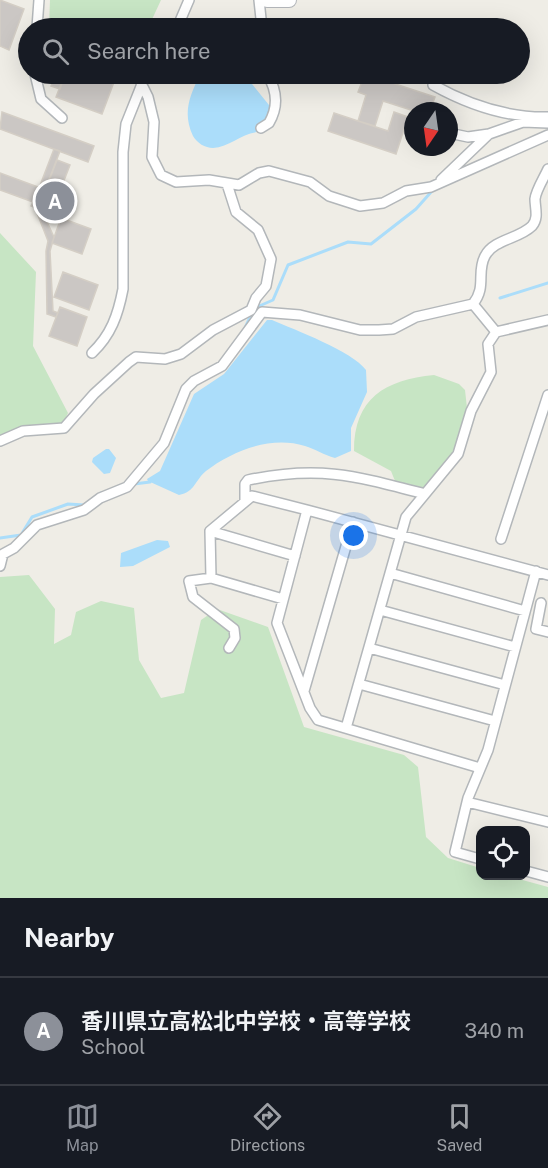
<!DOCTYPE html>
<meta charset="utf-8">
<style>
body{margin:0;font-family:"Public Sans","Noto Sans JP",sans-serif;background:#20242c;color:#f1f3f6}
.controls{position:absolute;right:18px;bottom:18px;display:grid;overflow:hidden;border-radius:12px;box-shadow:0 6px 24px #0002}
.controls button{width:54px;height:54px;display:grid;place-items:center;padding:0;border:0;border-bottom:2px solid #363941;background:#171b24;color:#f1f3f6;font:30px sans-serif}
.compass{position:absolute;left:404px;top:102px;width:54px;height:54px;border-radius:50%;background:#171b24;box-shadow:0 6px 24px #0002;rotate:193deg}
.you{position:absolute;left:354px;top:536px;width:21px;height:21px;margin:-15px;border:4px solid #fff;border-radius:50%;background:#1a73e8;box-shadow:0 0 0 9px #1a73e833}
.badge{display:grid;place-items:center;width:39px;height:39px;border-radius:50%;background:#8c9099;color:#fff;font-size:20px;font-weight:700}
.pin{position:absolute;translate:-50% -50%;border:3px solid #fff;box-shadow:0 2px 6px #0006}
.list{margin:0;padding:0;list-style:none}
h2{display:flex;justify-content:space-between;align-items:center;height:78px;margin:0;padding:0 24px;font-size:26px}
h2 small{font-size:20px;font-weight:400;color:#9ea1a6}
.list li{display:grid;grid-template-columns:39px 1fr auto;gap:18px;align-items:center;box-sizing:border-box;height:108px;padding:0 24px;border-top:2px solid #363941}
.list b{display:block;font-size:22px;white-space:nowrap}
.list p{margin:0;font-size:20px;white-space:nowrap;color:#9ea1a6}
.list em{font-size:20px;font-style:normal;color:#9ea1a6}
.icon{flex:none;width:33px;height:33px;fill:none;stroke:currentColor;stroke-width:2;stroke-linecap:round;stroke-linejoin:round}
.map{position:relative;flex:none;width:548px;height:898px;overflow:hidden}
.search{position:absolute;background:#171b24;box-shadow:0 6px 24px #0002;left:18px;right:18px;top:18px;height:66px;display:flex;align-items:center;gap:15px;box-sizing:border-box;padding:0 21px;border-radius:33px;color:#9ea1a6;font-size:22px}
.sheet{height:186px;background:#171b24}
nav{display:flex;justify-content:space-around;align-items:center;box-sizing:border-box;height:84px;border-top:2px solid #363941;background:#171b24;font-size:16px;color:#9ea1a6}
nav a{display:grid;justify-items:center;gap:3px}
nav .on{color:#8c9099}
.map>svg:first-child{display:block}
.green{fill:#c7e5c4}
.water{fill:#abddfa}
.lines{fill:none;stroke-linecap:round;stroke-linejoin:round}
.stream{stroke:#abddfa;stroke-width:3}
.building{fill:#cbc7c4;stroke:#d4cec5;stroke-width:1.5}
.street-casing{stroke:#b3b7ba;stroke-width:12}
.secondary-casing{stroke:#b3b6ba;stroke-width:16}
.street{stroke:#fff;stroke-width:9}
.secondary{stroke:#fff;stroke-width:14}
</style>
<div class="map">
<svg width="548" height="898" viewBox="0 0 548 898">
<rect width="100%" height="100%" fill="#efede6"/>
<!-- green -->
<path class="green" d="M50,0H161L148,28H49Z
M0,233L36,272L33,346L68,413L62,425L25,426L0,437Z
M434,375L459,384L465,390L467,408L454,453L422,489L395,481L391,471L354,451C354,398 385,380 434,375Z
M29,575L55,609L54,644L71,635L76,612L101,601L134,608L139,660L161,698L184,693L201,620L217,609L268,627L304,727L404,755L418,767L426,837L448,858L480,868V876H508L548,887V898H0V577Z"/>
<!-- water -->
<path class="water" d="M200,74H244L273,110L268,121L257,125V132C241,134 229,147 213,148C205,148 197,143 193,136C182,112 190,96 200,74Z
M267,320H272C295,330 352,351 366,370L367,392L351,428V451L335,458C324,455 315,449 305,446C271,435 232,451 206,471C195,480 195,492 179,495L148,481L147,479L160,471L194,394L224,374Z
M106,449H109L116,458L110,473L104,474L92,462L93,458Z
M157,540L168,541L170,547L133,566L120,567L121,553Z"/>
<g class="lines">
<!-- stream -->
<path class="stream" d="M500,298L548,283
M257,307L273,300L288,265L348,242L371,244L416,209L432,191
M245,328L251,315
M134,484L150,482
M0,538L21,535L32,517L68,504L84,505L101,493"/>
</g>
<!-- building -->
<path class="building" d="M0,0L24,9L9,50L0,46Z
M56,74H65L60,89L51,86Z
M65,74H117L102,114L56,97Z
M365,74L435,97L430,111H414L383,101L375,126L358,121L366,95L358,92Z
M2,112L94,146L88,162L0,129Z
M394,112L408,117L396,154L328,131L334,113L388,131Z
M54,149L60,151L45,190L39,188Z
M57,160L70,165L60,191L47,186Z
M0,173L73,200L67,215L44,206L42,211L31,206L33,202L0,190Z
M35,208L42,211L54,237L50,251L53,311L58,313L56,317L47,314L46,251L48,241Z
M61,218L91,229L82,254L52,243Z
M63,272L98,285L89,310L54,297Z
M60,307L87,317L77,346L49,336Z"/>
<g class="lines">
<defs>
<path id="street" d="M259,0L262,28
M37,28L39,0
M177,28L189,0
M35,74L41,99L62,118
M141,83L148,97L154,122L152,157L161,175L176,182L209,180L239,185L259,173L269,171L310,182L329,196L360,206L383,203L406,191L431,187L548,135
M433,85C469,105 506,118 548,117
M261,128L269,123C279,106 277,90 267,74
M449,133L468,137L489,134L523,122L548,123
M441,180L489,134
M473,304C487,286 476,273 485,256C494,239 519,239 532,226C539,218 535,208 535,199C536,190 544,178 548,169
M92,353C111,335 118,315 123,289V152L126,124L146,74
M0,441L23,431L64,428L94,394L129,362L136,357L165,359L181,354L213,330L251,310L256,298L266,286L271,259L258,230L236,212L227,184
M245,500V484L248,480C320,465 356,476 425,494
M210,531L295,556
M501,539L548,395
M0,566L3,554L14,548L37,525L84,510L100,498L127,487L164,443L186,389L194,381L222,366L262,312L300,315L360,330H379L393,329L416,317L473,304L496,332
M390,573L525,611
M211,578L189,581L193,597L234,629L235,638L229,648
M283,599L211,578L210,531L252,496L307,510
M541,603L536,629L548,632
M380,610L515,647
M369,648L505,685
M359,684L495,721
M304,691L353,522
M346,728L406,517L458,454L471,411L491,372L488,344L496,332L548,320
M480,768L318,720L310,708L277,623L307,510L548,575
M467,802L548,822
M480,859L455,852L468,798L488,750L536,571
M526,871L548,877"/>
<path id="secondary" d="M267,0H289"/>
</defs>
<!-- street casing -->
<use href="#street" class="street-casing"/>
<!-- secondary casing -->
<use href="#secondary" class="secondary-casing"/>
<!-- street -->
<use href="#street" class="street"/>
<!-- secondary -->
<use href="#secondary" class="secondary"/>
</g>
</svg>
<div class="controls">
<button><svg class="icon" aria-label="locate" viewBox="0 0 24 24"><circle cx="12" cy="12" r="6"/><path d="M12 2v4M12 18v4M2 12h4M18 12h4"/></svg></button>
</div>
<svg class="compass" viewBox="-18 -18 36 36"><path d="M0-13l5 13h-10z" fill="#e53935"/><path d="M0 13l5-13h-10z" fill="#9ea1a6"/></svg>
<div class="you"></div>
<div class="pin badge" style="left:55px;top:201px">A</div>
<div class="search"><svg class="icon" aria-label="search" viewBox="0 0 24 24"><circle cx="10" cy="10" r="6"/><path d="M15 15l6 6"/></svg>Search here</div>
</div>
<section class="sheet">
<h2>Nearby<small></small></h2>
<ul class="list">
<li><span class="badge">A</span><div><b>香川県立高松北中学校・高等学校</b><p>School</p></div><em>340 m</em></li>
</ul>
</section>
<nav>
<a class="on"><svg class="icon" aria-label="map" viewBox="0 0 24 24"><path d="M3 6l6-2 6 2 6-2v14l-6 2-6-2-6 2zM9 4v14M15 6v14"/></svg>Map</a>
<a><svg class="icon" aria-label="directions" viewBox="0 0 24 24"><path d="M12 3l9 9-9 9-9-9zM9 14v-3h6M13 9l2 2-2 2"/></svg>Directions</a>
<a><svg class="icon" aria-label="saved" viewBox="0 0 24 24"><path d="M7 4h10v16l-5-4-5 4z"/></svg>Saved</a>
</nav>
